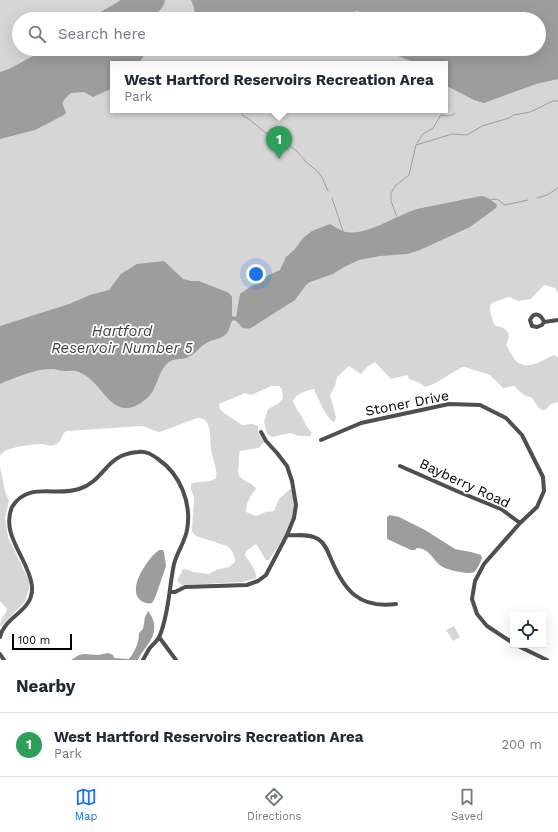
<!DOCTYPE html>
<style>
body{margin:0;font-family:"Work Sans",sans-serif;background:#f6f6f7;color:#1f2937}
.controls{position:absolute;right:12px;bottom:12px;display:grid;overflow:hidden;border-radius:0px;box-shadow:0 4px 16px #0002}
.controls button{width:36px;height:36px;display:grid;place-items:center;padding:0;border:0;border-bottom:1px solid #e0e1e3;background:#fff;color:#1f2937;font:20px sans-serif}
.scale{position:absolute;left:12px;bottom:10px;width:60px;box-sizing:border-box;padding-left:4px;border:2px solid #000;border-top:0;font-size:11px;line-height:14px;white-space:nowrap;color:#000;-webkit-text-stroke:3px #fff;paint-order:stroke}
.you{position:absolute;left:256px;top:274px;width:14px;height:14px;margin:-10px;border:3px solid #fff;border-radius:50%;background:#1a73e8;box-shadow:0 0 0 6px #1a73e833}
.badge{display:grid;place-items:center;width:26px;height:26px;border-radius:50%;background:#1a73e8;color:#fff;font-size:13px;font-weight:700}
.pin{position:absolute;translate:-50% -33px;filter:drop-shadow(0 1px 2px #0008)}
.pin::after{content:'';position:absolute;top:21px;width:14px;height:12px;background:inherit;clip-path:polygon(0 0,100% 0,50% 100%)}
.popup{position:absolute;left:110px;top:61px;width:338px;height:52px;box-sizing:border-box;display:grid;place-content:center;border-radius:0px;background:#fff;filter:drop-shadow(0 1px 3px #0005);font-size:13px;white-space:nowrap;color:#747a83}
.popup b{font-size:15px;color:#1f2937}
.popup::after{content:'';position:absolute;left:50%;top:100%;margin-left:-8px;border:8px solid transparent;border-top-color:#fff}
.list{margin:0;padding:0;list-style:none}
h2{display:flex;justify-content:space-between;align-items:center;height:52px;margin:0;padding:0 16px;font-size:17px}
h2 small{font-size:13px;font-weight:400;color:#747a83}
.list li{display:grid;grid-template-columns:26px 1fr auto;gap:12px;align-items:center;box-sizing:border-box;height:64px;padding:0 16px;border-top:1px solid #e0e1e3}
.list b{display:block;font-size:15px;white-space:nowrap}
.list p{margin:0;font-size:13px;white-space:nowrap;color:#747a83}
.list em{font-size:13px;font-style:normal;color:#747a83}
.icon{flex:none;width:22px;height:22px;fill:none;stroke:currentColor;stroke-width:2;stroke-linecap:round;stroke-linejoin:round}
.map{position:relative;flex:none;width:558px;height:660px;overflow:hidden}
.search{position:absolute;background:#fff;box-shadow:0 4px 16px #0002;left:12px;right:12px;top:12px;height:44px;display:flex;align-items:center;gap:10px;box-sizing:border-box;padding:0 14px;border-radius:22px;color:#747a83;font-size:15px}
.sheet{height:116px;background:#fff}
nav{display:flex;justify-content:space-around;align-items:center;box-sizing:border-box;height:56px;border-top:1px solid #e0e1e3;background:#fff;font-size:11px;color:#747a83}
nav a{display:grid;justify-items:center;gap:2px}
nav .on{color:#1a73e8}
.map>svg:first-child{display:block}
.green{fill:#d6d6d6;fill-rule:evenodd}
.water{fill:#9d9d9d}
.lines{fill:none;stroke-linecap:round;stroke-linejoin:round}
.stream{stroke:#9d9d9d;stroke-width:1}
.minor{stroke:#4f4f4f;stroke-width:4}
.labels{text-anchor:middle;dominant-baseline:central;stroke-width:3.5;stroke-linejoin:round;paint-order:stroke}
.street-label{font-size:14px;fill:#000;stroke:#fff}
.water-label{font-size:15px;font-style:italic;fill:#3e3e3e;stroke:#fff}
</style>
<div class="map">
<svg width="558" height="660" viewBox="0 0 558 660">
<rect width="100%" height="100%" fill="#fff"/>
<!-- green -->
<path class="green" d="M0,0H558V293L555,288L544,285L531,299L518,301L509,297C487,304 487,302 494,324C497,327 500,326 503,328C511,332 509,339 506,345C509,350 513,358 517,362C529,371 544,359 554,355L558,357V402L551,404L545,410H542L538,407L532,398L524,395L514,386L503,388L490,375L465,367H462L434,384L425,387L418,382L409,379L407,375L391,379L375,362L368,366L361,374L349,366L337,377L335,386L330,395L336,417L335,421L333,422C324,414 319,400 314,389C307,390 296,394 293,401L297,410L301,415L307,427L312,433L310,436H299L290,433L272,437L267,434L264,422L268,409L278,404L283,398L282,389L279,386H271L251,395L245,393L219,404L220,409L224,413L242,425L252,424L258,426V433L264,442L259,448L240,451C238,456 239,459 239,464C239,466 238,469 238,471C239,482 252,481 256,489C250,496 246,503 246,512L256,516L266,512L274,511L279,499L290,489L292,490C293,497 294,503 294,509C293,526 278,546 269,560H266L256,544L246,551L245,556C250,562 256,569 256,578L243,582L182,585L177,581L183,569H186L193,572L209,574L216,570L229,567L235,562C235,556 232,549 227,546L196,536L192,532L194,497L191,489V484C198,480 209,484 216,478C218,468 212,459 211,449C210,442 211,427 206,421C203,418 200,418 197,418L160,432C153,431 149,427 142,426L66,431C61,435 62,443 54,445C50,446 46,445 42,444C32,444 4,447 0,456ZM19,19H539V49H19ZM113,64H445V110H113Z
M0,467L5,491L9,501L5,518L8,537L29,581V589L25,602L0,627C0,618 5,616 7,609L0,601Z
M454,626L460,637L453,641L446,630Z"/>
<!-- water -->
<path class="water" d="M121,0H165C165,7 156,14 151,19H89Z
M191,0H558V79L536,84L484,103L474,100L445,85V64H418L381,49H539V19H377L383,15L378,12L373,14V16L374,19H376H369L358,11L341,14L324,19H195L194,7Z
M46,49H149L138,64H113V88L93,97L84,92L71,93C60,103 62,101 66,113L64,115L35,130L0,139V72L9,69Z
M481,196C486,196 493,201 497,205L496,208L470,227L420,250L407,254L380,256L359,260L344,267L333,274L310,282L306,285L295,300L251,328C238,331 242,322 233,320C230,323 230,329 227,333C222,340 215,338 208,342C200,346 195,355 186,358C180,360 174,358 169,362C157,371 158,391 145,400C111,426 105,382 79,372C74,370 70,371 64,371C60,371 57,369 52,369C35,369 16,377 0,384V326L69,304L90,295L109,290L121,274L137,264L164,261L183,279L191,281H199L229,293L232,297V316L236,317L240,294L263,278L280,270L286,257L295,249L303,238L312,231L330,224C335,226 340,231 346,232C367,236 397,215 417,209Z
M390,515L399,517L425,530L455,549L471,552L481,555L482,558C480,563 478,569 474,572C469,575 447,570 441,566C433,560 429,548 417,548L415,550H411L387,539V517Z
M159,550H163L164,552L166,566L155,598L152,603C148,604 144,603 140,600C127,588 148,558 159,550Z
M148,611C150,614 152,616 153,620C159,637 144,646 138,660H71L79,655L84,654L98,655L108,653L113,655L114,658L129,659C135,652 139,642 139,633L143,629L145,617Z"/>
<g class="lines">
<!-- stream -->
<path class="stream" d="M240,110L243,116L249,119L268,135L285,143L297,151L306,162L317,171L322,177L328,191
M417,143L423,134L433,128L441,115C446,116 451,117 455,113
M332,198L343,231
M537,198L547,195L558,188
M489,200L497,199L505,205L528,200
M397,217L391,201V193L396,185L409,175L416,145L452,134L467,135L482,126L509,118L514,115L530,112L553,101H558"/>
<!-- minor -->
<path class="minor" d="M544,322C541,314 534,311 530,320L532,326L537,327L542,325L544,322L558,320
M321,440L361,423L449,404L480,405L506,418L522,435L543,477L544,491L537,507L520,523L484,564L475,581L472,599L477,614L487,626L513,643
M400,466L459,492L501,509L520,523
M287,535C297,536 309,533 318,539C325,543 328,552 331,559C344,590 359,609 396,604
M170,592H175L185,587L247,585L258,581L266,575L287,535L294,518L296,505L292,481L287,466L277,453L266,441L261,432
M0,637C5,615 34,612 32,586C29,559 0,535 12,507C28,481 55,497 79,489C105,481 105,454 138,452C146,451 151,454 158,459C180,474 192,503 187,530C185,542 177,552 174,564C169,588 169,613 160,635C158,641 152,645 149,649C147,653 145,656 143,660
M159,637L176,660
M516,645L547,660
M0,654L4,660"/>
</g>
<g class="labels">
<!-- street labels -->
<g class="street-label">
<text transform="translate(407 403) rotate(-11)">Stoner Drive</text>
<text transform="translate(465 483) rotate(25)">Bayberry Road</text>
</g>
<!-- water labels -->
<g class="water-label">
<text x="122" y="331">Hartford<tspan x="122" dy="17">Reservoir Number 5</tspan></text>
</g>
</g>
</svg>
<div class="controls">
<button><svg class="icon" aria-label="locate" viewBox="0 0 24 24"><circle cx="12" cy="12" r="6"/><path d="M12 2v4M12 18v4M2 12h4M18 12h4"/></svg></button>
</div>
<div class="scale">100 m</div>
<div class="you"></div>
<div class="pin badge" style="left:279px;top:159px;background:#2e9e5b">1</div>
<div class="popup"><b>West Hartford Reservoirs Recreation Area</b>Park</div>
<div class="search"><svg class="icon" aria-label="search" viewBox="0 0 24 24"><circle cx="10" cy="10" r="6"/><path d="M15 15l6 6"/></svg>Search here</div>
</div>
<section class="sheet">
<h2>Nearby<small></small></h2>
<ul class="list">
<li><span class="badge" style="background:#2e9e5b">1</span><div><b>West Hartford Reservoirs Recreation Area</b><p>Park</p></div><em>200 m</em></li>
</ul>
</section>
<nav>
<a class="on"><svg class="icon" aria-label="map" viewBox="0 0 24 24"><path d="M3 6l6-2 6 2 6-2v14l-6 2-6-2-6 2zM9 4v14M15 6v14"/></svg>Map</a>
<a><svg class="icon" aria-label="directions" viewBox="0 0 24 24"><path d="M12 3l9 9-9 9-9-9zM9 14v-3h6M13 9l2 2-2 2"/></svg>Directions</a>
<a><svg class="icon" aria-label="saved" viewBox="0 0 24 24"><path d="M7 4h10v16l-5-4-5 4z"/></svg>Saved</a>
</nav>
